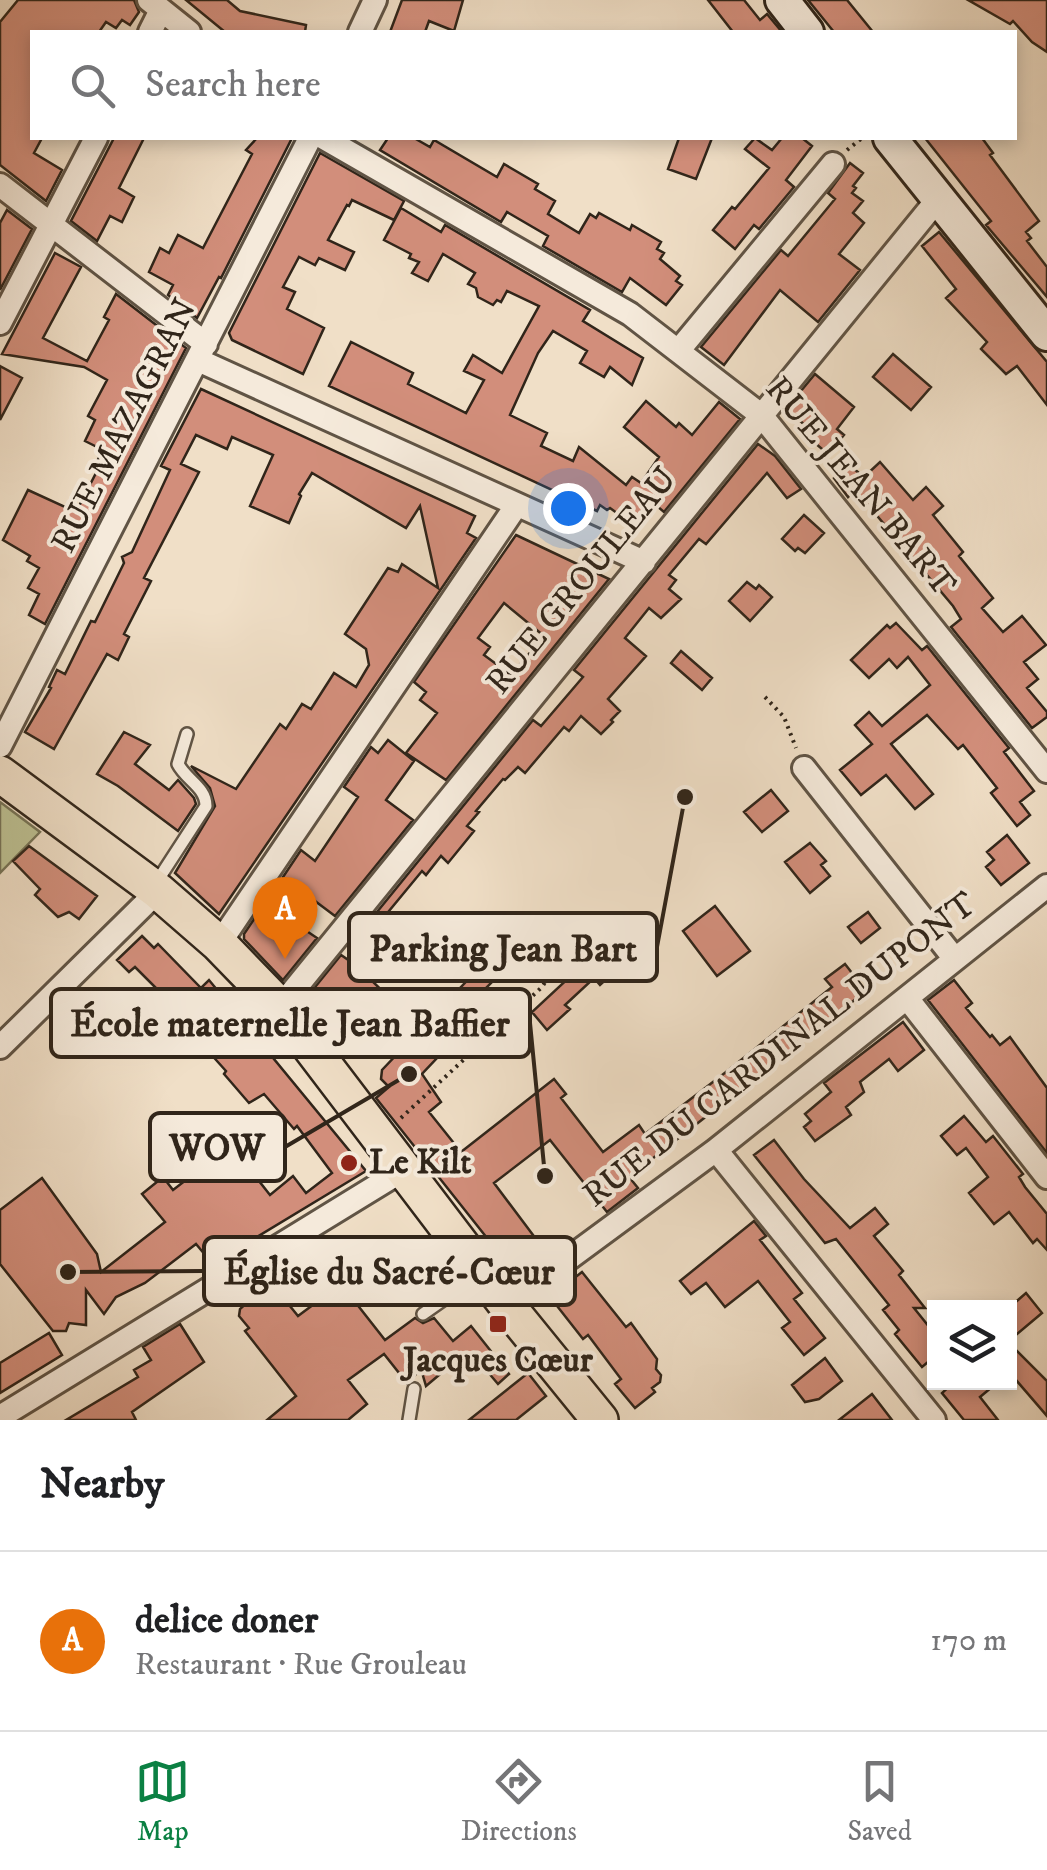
<!DOCTYPE html>
<meta charset="utf-8">
<style>
body{margin:0;font-family:"IM FELL DW Pica",serif;background:#f2f2f2;color:#202124}
.controls{position:absolute;right:30px;bottom:30px;display:grid;overflow:hidden;border-radius:0px;box-shadow:0 5px 15px #0003}
.controls button{width:90px;height:90px;display:grid;place-items:center;padding:0;border:0;border-bottom:2px solid #e0e0e0;background:#fff;color:#202124;font:50px sans-serif}
.you{position:absolute;left:568px;top:508px;width:35px;height:35px;margin:-25px;border:8px solid #fff;border-radius:50%;background:#1a73e8;box-shadow:0 0 0 15px #1a73e833}
.badge{display:grid;place-items:center;width:65px;height:65px;border-radius:50%;background:#0b8043;color:#fff;font-size:32px;font-weight:700}
.pin{position:absolute;translate:-50% -82px;filter:drop-shadow(0 2px 5px #0008)}
.pin::after{content:'';position:absolute;top:52px;width:35px;height:30px;background:inherit;clip-path:polygon(0 0,100% 0,50% 100%)}
.list{margin:0;padding:0;list-style:none}
h2{display:flex;justify-content:space-between;align-items:center;height:130px;margin:0;padding:0 40px;font-size:42px}
h2 small{font-size:32px;font-weight:400;color:#757577}
.list li{display:grid;grid-template-columns:65px 1fr auto;gap:30px;align-items:center;box-sizing:border-box;height:180px;padding:0 40px;border-top:2px solid #e0e0e0}
.list b{display:block;font-size:38px;white-space:nowrap}
.list p{margin:0;font-size:32px;white-space:nowrap;color:#757577}
.list em{font-size:32px;font-style:normal;color:#757577}
.icon{flex:none;width:55px;height:55px;fill:none;stroke:currentColor;stroke-width:2;stroke-linecap:round;stroke-linejoin:round}
.map{position:relative;flex:none;width:1047px;height:1420px;overflow:hidden}
.search{position:absolute;background:#fff;box-shadow:0 5px 15px #0003;left:30px;right:30px;top:30px;height:110px;display:flex;align-items:center;gap:25px;box-sizing:border-box;padding:0 35px;border-radius:0px;color:#757577;font-size:38px}
.sheet{height:310px;background:#fff}
nav{display:flex;justify-content:space-around;align-items:center;box-sizing:border-box;height:140px;border-top:2px solid #e0e0e0;background:#fff;font-size:28px;color:#757577}
nav a{display:grid;justify-items:center;gap:5px}
nav .on{color:#0b8043}
.map>svg:first-child{display:block}
.green{fill:#bdc193;stroke:#767356;stroke-width:2.5}
.building{fill:#d28e7b;stroke:#30251a;stroke-width:2.5;fill-rule:evenodd}
.lines{fill:none;stroke-linecap:round;stroke-linejoin:round}
.lane-casing{stroke:#605445;stroke-width:16}
.street-casing{stroke:#605445;stroke-width:28}
.secondary-casing{stroke:#30251a;stroke-width:38}
.primary-casing{stroke:#30251a;stroke-width:40}
.path{stroke:#30251a;stroke-width:4;stroke-dasharray:2.5 5;stroke-linecap:butt}
.lane{stroke:#f5eadb;stroke-width:11}
.street{stroke:#f5eadb;stroke-width:22}
.secondary{stroke:#f5eadb;stroke-width:32}
.primary{stroke:#f0dfc7;stroke-width:35}
.poi-dot{fill:#8f2418;stroke:#f5eadb;stroke-width:4}
.labels{text-anchor:middle;dominant-baseline:central;stroke-width:8;stroke-linejoin:round;paint-order:stroke}
.street-label{font-size:35px;fill:#30251a;stroke:#f5eadb}
.poi-label{font-size:35px;font-weight:bold;fill:#30251a;stroke:#f5eadb;text-anchor:start}
.leader{fill:none;stroke:#30251a;stroke-width:4}
.callout-dot{fill:#30251a;stroke:#f5eadb;stroke-width:4}
.callout{fill:#f5eadb;stroke:#30251a;stroke-width:4}
.callout-label{font-size:38px;text-anchor:middle;font-weight:bold;fill:#30251a}
</style>
<div class="map">
<svg width="1047" height="1420" viewBox="0 0 1047 1420">
<rect width="100%" height="100%" fill="#f0dfc7"/>
<filter id="stains"><feTurbulence type="fractalNoise" baseFrequency=".002" numOctaves="4"/><feColorMatrix values="0 0 0 0 .2 0 0 0 0 .09 0 0 0 0 .02 0 0 0 .5 -.17"/></filter>
<radialGradient id="worn" r=".72"><stop offset=".6" stop-color="#630" stop-opacity="0"/><stop offset="1" stop-color="#630" stop-opacity=".3"/></radialGradient>
<!-- green -->
<path class="green" d="M0,802L40,832L0,873Z"/>
<!-- building -->
<path class="building" d="M18,0H134L139,12L130,25L122,20L116,28L106,22L99,32H32V138H42L34,153L62,170L46,201L0,165V22Z
M186,0H227L240,11L306,25L305,32H225Z
M402,0H463L454,31L429,21L425,32H390Z
M708,0H744L760,20L767,14L782,32H733Z
M808,0H847L873,32H834Z
M968,0H1047V52L1032,42L1013,21L1010,24Z
M114,138H144L119,188L134,197L122,222L110,216L97,241L71,221Z
M257,138H292L221,278L219,277L197,318L168,295L173,285L149,272L160,248L169,253L178,235L203,248L252,154L246,150Z
M388,138H414L430,147L434,140L497,177L504,164L538,184L535,189L555,201L548,214L579,233L590,214L596,218L599,213L630,230L632,225L661,242L657,249L664,253L660,259L680,276L676,281L682,285L666,305L630,278L622,292L543,246L548,236L507,212L501,222L380,150Z
M679,138H712L696,179L668,169Z
M755,138L772,150L782,138H802L812,146L786,180L794,187L759,229L754,225L735,249L713,230L732,207L735,209L769,168L745,149Z
M925,138H982L993,153L990,155L1039,221L1026,232L1031,238L1027,241L1047,267V297L986,225L991,221Z
M320,153L404,201L394,220L352,200L349,206L347,205L328,240L354,252L345,270L319,258L315,265L299,257L283,287L295,292L287,309L324,328L303,374L232,340L229,333Z
M850,163L863,173L853,186L856,188L852,193L863,201L853,213L864,223L839,254L860,270L818,322L780,290L724,365L701,347L781,250L788,256L835,199L828,193Z
M401,208L441,232L445,225L590,310L583,321L643,358L632,385L610,367L604,377L580,363L587,351L553,331L538,353L510,415L547,433L541,446L573,461L579,447L626,485L632,477L641,483L659,457L624,427L646,401L676,427L679,423L692,435L719,402L740,419L664,512L650,500L632,524L610,508L607,510L600,505L597,511L329,386L351,342L413,373L408,384L466,413L484,380L464,371L473,355L502,373L539,306L507,291L501,302L497,300L493,305L478,297L476,288L468,284L475,273L443,254L428,281L412,273L419,262L409,258L411,254L384,240Z
M7,210L32,229L0,290V223Z
M939,232L1047,362V405L1017,366L1006,374L981,349L987,342L946,298L956,289L922,246Z
M55,253L81,267L43,338L87,361L109,320L104,317L116,294L186,348L45,624L29,615L39,594L28,588L39,568L27,561L30,556L3,540L28,490L76,512L98,469L94,467L103,450L85,441L95,420L88,416L107,380L84,367L2,354Z
M893,354L931,387L911,410L873,377Z
M0,366L22,378L0,420Z
M815,374L854,407L837,429L844,435L828,454L809,438L813,432L786,409Z
M201,389L475,516L467,533L476,538L219,914L175,873L215,806L210,788L191,766L236,789L280,724L286,729L302,704L311,709L334,673L356,687L369,665L366,649L345,634L388,568L398,572L402,564L438,588L420,506L406,528L312,473L299,494L301,496L289,523L250,506L273,455L232,437L227,449L196,435L181,464L199,472L144,578L151,581L124,634L129,637L118,660L107,654L54,749L25,732L51,688L49,687L57,670L65,674L91,621L95,622L124,563L122,557L132,552L170,470L161,466Z
M758,444L775,456L801,489L787,498L767,473L706,544L699,539L669,575L676,580L669,589L681,599L661,618L649,608L625,638L646,656L608,699L620,711L611,720L613,722L601,734L581,716L569,731L564,727L525,773L518,767L505,780L503,779L476,811L479,812L467,826L474,831L448,863L441,856L426,875L422,871L384,917L377,912L533,720L541,726L583,677L574,670Z
M880,462L913,500L926,487L943,506L933,515L963,552L959,556L993,598L982,608L1003,632L1022,616L1046,645L1024,662L1038,679L1027,688L1047,712V717L1032,728L951,627L961,619L953,606L868,505L853,492L848,497L834,478L848,464L864,477Z
M804,515L824,533L805,553L798,548L795,551L782,539Z
M516,535L609,579L446,780L406,753L437,713L420,700L426,692L414,682ZM504,603L544,636L511,675L484,655L490,647L478,638Z
M747,582L756,589L759,585L772,597L750,621L729,601Z
M896,623L922,650L927,646L1009,748L1004,752L1034,791L1020,802L1030,815L1017,826L991,793L997,788L963,745L958,749L927,715L891,744L933,794L915,809L886,775L861,795L840,770L872,744L855,725L869,712L882,726L930,685L908,657L897,668L889,659L869,678L851,660L887,625L890,628Z
M681,651L712,678L702,690L671,663Z
M124,732L150,745L135,764L169,790L178,780L194,798L196,804L178,831L118,786L97,774Z
M388,740L414,761L386,800L413,820L335,916L283,877L301,850L315,861L358,797L344,787L371,747L378,753Z
M771,790L788,811L762,832L744,812Z
M1007,835L1029,863L1001,885L986,867L994,860L987,852Z
M810,843L826,861L821,865L830,876L810,893L785,862Z
M29,846L97,896L79,919L69,912L58,917L35,895L40,889L13,861Z
M265,903L317,938L283,980L244,939V934Z
M715,906L750,951L717,976L683,931Z
M868,912L880,928L861,943L848,927Z
M407,917L419,929L371,980L399,1007L358,1050L331,1022L324,1030L303,1002L341,955L360,968Z
M618,932L632,948L620,959L624,963L600,985L594,978L565,1005L570,1009L547,1030L532,1012Z
M142,936L154,948L158,944L201,988L209,980L366,1171L242,1246L236,1238L206,1256L196,1244L145,1283L116,1297L104,1314L86,1290V1325L69,1323L66,1331H53L0,1264V1210L42,1178L97,1254L101,1272L165,1222L142,1194L163,1177L173,1190L221,1153L205,1132L220,1118L255,1161L248,1167L270,1195L293,1176L306,1193L332,1173L297,1126L294,1129L264,1094L249,1103L224,1074L226,1071L163,1001L166,998L135,967L129,972L117,960Z
M501,945L515,959L445,1029L455,1039L422,1074L441,1102L429,1112L461,1152L554,1079L566,1094L561,1098L603,1152L639,1125L645,1134L726,1072L832,987L825,979L845,964L866,991L629,1177L638,1188L607,1212L550,1140L494,1183L548,1255L518,1277L376,1098L389,1087L381,1079L382,1070Z
M954,980L972,1003L966,1008L990,1037L992,1035L1000,1045L1010,1037L1047,1088V1153L928,1000Z
M903,1022L924,1050L898,1071L889,1059L860,1082L864,1092L846,1107L851,1115L815,1141L804,1127L811,1121L805,1114L831,1092L824,1083Z
M964,1116L986,1142L993,1136L1023,1174L1019,1177L1025,1187L1047,1214V1250L1037,1239L1033,1243L1009,1212L994,1224L969,1193L988,1177L966,1148L957,1155L941,1136Z
M774,1140L804,1179L850,1228L875,1208L888,1224L874,1236L903,1271L899,1275L925,1308H914L934,1333V1357L922,1367L895,1334L899,1330L883,1310L889,1305L836,1239L825,1243L754,1155Z
M754,1221L766,1236L760,1240L802,1293L794,1299L825,1338L804,1355L782,1328L790,1322L758,1281L725,1307L706,1283L691,1294L680,1281Z
M582,1272L626,1327L631,1323L657,1359L656,1369L661,1375L660,1382L652,1388L655,1392L635,1408L615,1384L621,1379L588,1335L583,1339L550,1297Z
M265,1275L298,1316L341,1284L385,1340L415,1318L423,1323L434,1318L453,1341L471,1326L509,1374L498,1384L476,1358L465,1367L458,1359L426,1386L421,1369L407,1383L384,1354L348,1380L367,1404L348,1420H267L296,1396L245,1331L249,1328L239,1316L240,1309L254,1296L247,1286Z
M1026,1293L1042,1313L1010,1340V1307Z
M180,1324L204,1362L132,1412L136,1420H66L138,1377L134,1370L151,1360L143,1347Z
M49,1333L62,1355L0,1393V1363Z
M1010,1344L1047,1381V1416L1010,1373Z
M825,1358L842,1381L819,1399L805,1402L792,1385Z
M528,1373L546,1396L516,1420H469Z
M954,1382H998L980,1397L998,1420H964L942,1393Z
M872,1394L892,1420H839Z"/>
<g class="lines">
<defs>
<path id="lane" d="M156,883L206,806C206,787 186,780 178,764L187,734
M423,1314L477,1276
M409,1420L414,1389"/>
<path id="street" d="M149,0L189,32
M150,32L161,10
M360,32L375,0
M324,138L630,314L761,415L1047,771
M0,185L206,344
M0,323L96,138
M679,350L833,164
M198,360L644,562
M0,746L310,138
M804,768L954,958
M219,944L516,506
M907,998L1047,1177
M280,1007L938,199
M0,1047L158,891
M716,1150L934,1420
M507,1304L716,1150L1047,886
M0,1417L403,1170"/>
<path id="secondary" d="M782,0L807,32
M890,138L1047,334"/>
<path id="primary" d="M0,774L158,891L219,944L280,1007L509,1308L600,1420"/>
</defs>
<!-- lane casing -->
<use href="#lane" class="lane-casing"/>
<!-- street casing -->
<use href="#street" class="street-casing"/>
<!-- secondary casing -->
<use href="#secondary" class="secondary-casing"/>
<!-- primary casing -->
<use href="#primary" class="primary-casing"/>
<!-- path -->
<path class="path" d="M847,150L862,138
M765,697L784,717L796,748
M401,1118L542,987L551,973L550,956"/>
<!-- lane -->
<use href="#lane" class="lane"/>
<!-- street -->
<use href="#street" class="street"/>
<!-- secondary -->
<use href="#secondary" class="secondary"/>
<!-- primary -->
<use href="#primary" class="primary"/>
</g>
<!-- markers -->
<g class="poi-dot">
<circle cx="349" cy="1163" r="10"/>
<rect x="488" y="1314" width="20" height="20" rx="5"/>
</g>
<g class="labels">
<!-- street labels -->
<g class="street-label">
<text transform="translate(125 426) rotate(-63)">RUE MAZAGRAN</text>
<text transform="translate(860 487) rotate(50)">RUE JEAN BART</text>
<text transform="translate(582 581) rotate(-51)">RUE GROULEAU</text>
<text transform="translate(780 1050) rotate(-38)">RUE DU CARDINAL DUPONT</text>
</g>
<!-- poi labels -->
<g class="poi-label">
<text x="369" y="1163">Le Kilt</text>
<text x="498" y="1361" text-anchor="middle">Jacques Cœur</text>
</g>
</g>
<!-- callouts -->
<path class="leader" d="M685 797L657 947M545 1176L530 1023M409 1074L285 1147M68 1272L204 1271"/>
<g class="callout-dot">
<circle cx="685" cy="797" r="10"/>
<circle cx="545" cy="1176" r="10"/>
<circle cx="409" cy="1074" r="10"/>
<circle cx="68" cy="1272" r="10"/>
</g>
<g class="callout">
<rect x="349" y="913" width="308" height="68" rx="10"/>
<rect x="51" y="989" width="479" height="68" rx="10"/>
<rect x="150" y="1113" width="135" height="68" rx="10"/>
<rect x="204" y="1237" width="371" height="68" rx="10"/>
</g>
<g class="callout-label">
<text x="503" y="961">Parking Jean Bart</text>
<text x="290" y="1036">École maternelle Jean Baffier</text>
<text x="217" y="1160">WOW</text>
<text x="389" y="1284">Église du Sacré-Cœur</text>
</g>
<rect width="100%" height="100%" filter="url(#stains)"/>
<rect width="100%" height="100%" fill="url(#worn)"/>
</svg>
<div class="controls">
<button><svg class="icon" aria-label="layers" viewBox="0 0 24 24"><path d="M12 4l9 5-9 5-9-5zM3 14l9 5 9-5"/></svg></button>
</div>
<div class="you"></div>
<div class="pin badge" style="left:285px;top:959px;background:#e8710a">A</div>
<div class="search"><svg class="icon" aria-label="search" viewBox="0 0 24 24"><circle cx="10" cy="10" r="6"/><path d="M15 15l6 6"/></svg>Search here</div>
</div>
<section class="sheet">
<h2>Nearby<small></small></h2>
<ul class="list">
<li><span class="badge" style="background:#e8710a">A</span><div><b>delice doner</b><p>Restaurant · Rue Grouleau</p></div><em>170 m</em></li>
</ul>
</section>
<nav>
<a class="on"><svg class="icon" aria-label="map" viewBox="0 0 24 24"><path d="M3 6l6-2 6 2 6-2v14l-6 2-6-2-6 2zM9 4v14M15 6v14"/></svg>Map</a>
<a><svg class="icon" aria-label="directions" viewBox="0 0 24 24"><path d="M12 3l9 9-9 9-9-9zM9 14v-3h6M13 9l2 2-2 2"/></svg>Directions</a>
<a><svg class="icon" aria-label="saved" viewBox="0 0 24 24"><path d="M7 4h10v16l-5-4-5 4z"/></svg>Saved</a>
</nav>
